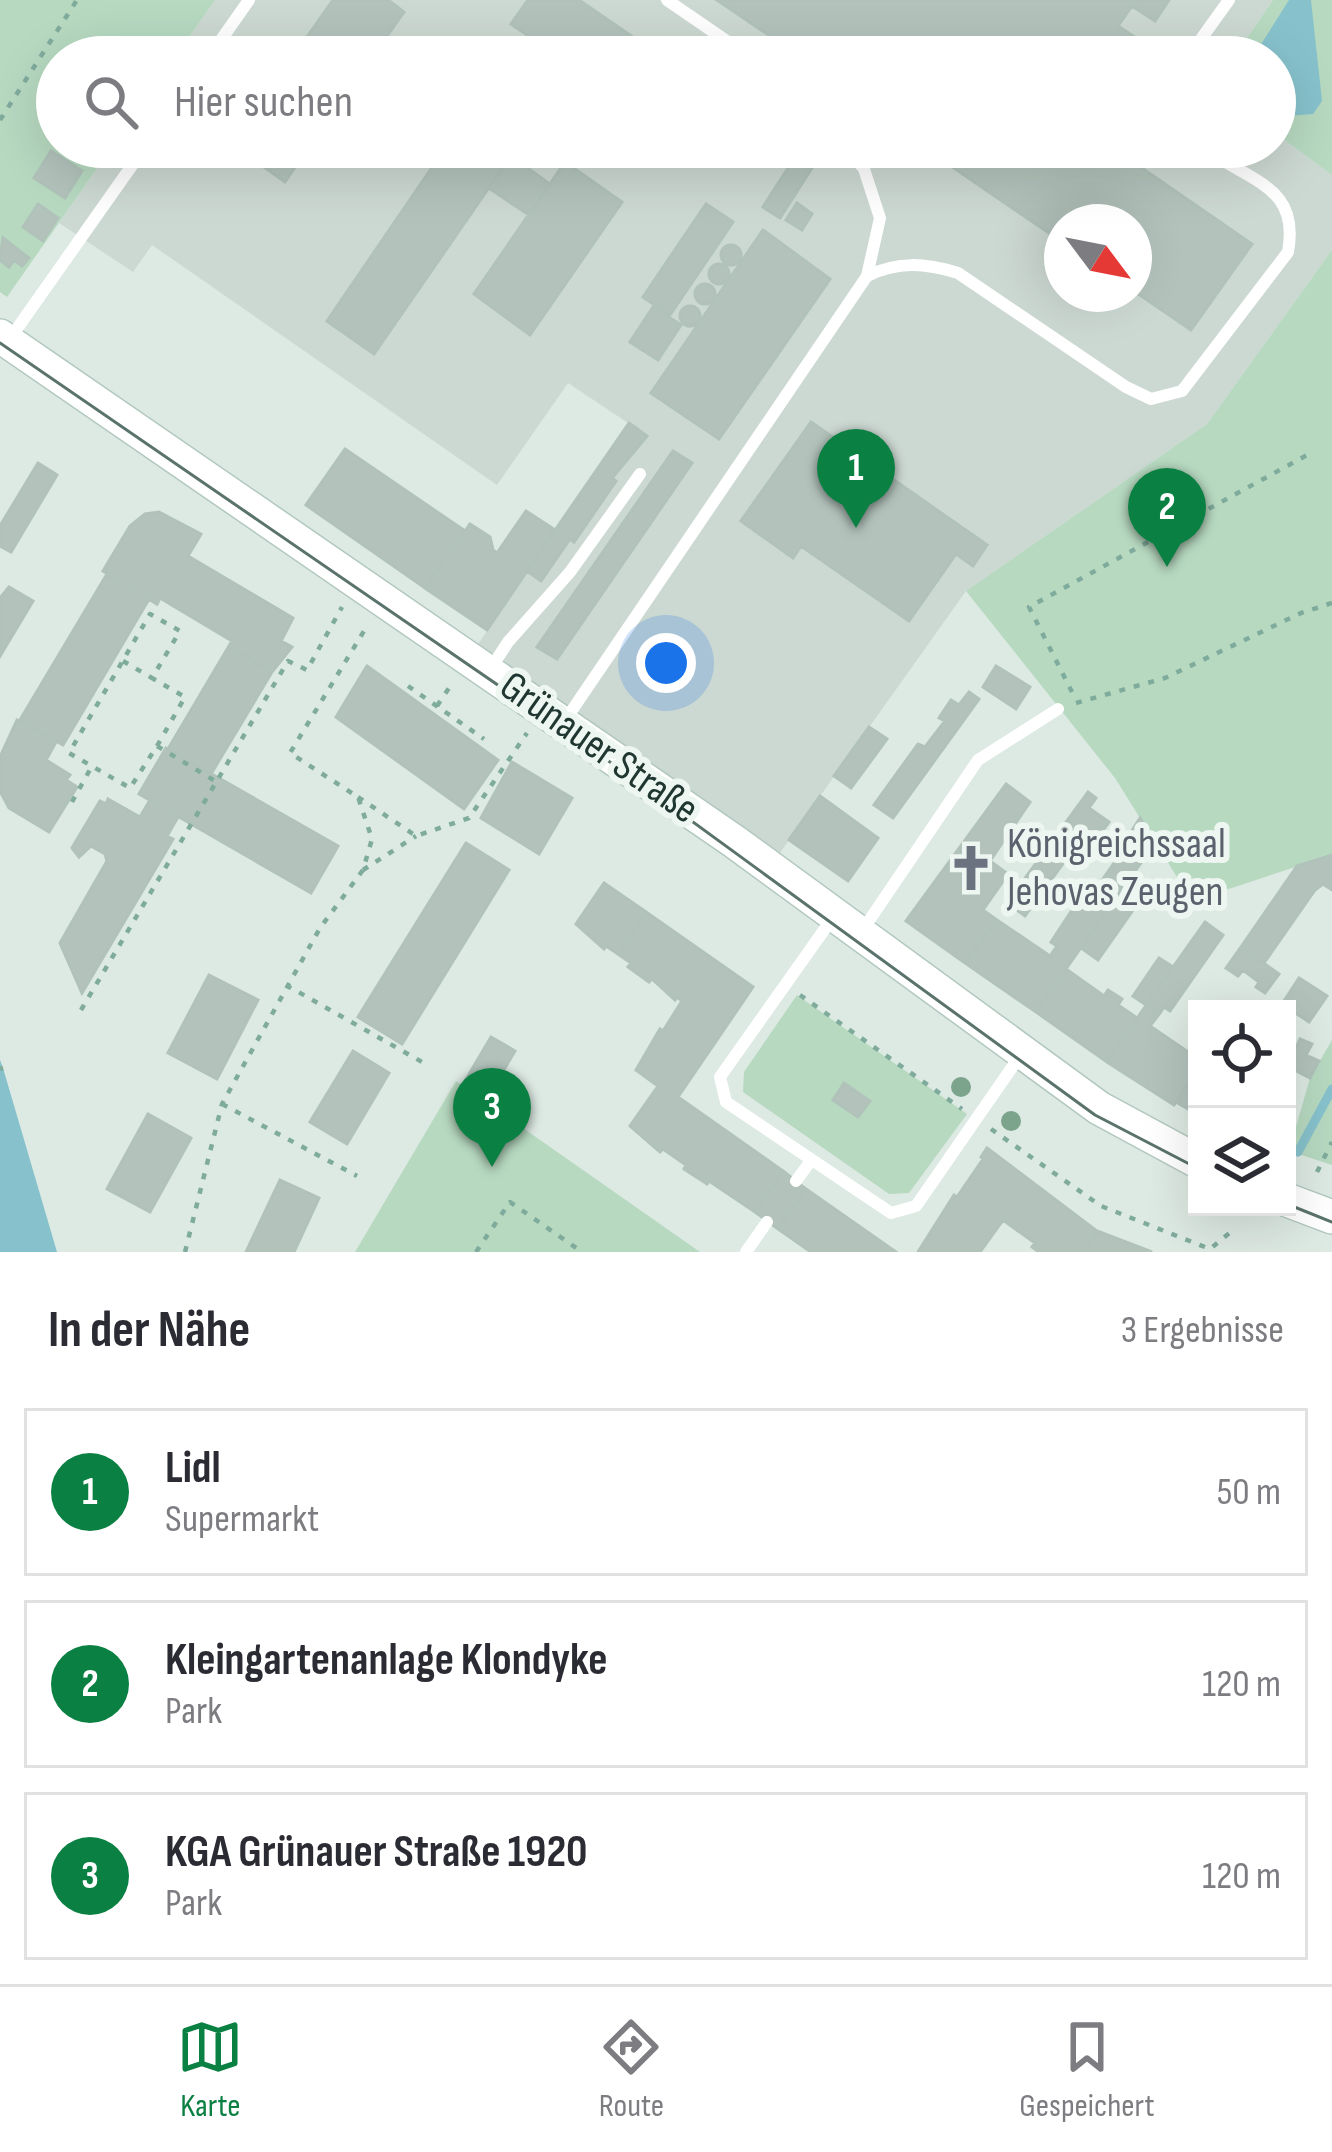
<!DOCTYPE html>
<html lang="de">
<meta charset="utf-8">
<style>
body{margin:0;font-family:"Sofia Sans Condensed",sans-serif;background:#f2f2f3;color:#2b2b33}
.controls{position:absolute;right:36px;bottom:36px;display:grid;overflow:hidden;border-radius:0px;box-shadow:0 12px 48px #0002}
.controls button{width:108px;height:108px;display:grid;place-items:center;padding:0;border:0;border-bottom:3px solid #e1e1e2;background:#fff;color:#2b2b33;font:60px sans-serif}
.compass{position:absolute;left:1044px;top:204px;width:108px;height:108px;border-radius:50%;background:#fff;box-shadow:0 12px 48px #0002;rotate:122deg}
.you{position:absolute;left:666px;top:663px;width:42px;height:42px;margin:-30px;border:9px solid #fff;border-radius:50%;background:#1a73e8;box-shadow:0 0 0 18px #1a73e833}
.badge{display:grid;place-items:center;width:78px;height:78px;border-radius:50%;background:#0b8043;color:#fff;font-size:39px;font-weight:700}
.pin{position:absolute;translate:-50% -99px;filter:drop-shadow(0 3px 6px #0008)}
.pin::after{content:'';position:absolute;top:63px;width:42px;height:36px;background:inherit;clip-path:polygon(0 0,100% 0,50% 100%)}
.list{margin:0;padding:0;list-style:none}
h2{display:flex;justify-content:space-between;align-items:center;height:156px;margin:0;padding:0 48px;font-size:51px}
h2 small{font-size:39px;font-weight:400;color:#7c7c81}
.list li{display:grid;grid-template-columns:78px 1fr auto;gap:36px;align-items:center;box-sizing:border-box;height:168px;margin:0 24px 24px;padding:0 24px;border:3px solid #e1e1e2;border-radius:0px}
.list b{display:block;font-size:45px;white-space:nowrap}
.list p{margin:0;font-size:39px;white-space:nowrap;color:#7c7c81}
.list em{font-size:39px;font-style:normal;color:#7c7c81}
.icon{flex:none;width:66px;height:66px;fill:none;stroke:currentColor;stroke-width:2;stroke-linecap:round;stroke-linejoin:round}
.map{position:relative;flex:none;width:1332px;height:1252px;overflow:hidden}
.search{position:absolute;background:#fff;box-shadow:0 12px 48px #0002;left:36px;right:36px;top:36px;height:132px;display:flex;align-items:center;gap:30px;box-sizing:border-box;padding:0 42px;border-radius:66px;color:#7c7c81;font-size:45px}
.sheet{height:732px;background:#fff}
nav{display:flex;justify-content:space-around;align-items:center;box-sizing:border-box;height:168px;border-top:3px solid #e1e1e2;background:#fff;font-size:33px;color:#7c7c81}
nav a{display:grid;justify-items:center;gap:6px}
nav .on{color:#0b8043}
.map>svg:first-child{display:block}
.built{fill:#ccd8d2;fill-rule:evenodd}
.green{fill:#b7d9c0}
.water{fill:#87c2cc}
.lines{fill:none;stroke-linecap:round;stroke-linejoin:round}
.stream{stroke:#87c2cc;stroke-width:9}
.building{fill:#b3c3bc;stroke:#b0c2ba;stroke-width:3}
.secondary-casing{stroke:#b1c8bf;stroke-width:36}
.path{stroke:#7fab9d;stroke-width:4.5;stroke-dasharray:6 9;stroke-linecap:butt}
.lane{stroke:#fff;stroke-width:12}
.secondary{stroke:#fff;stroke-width:33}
.tram{stroke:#5a736c;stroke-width:3}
.tree{fill:#7ca48c}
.labels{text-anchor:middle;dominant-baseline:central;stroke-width:12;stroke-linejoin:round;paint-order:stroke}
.street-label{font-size:42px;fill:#203731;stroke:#edf6f1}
.worship-label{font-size:42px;fill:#5b616d;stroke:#edf6f1;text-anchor:start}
</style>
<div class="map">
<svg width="1332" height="1252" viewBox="0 0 1332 1252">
<rect width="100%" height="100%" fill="#dde9e3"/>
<!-- built -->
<path class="built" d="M215,0H1273L1234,57H175Z
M1275,133L1332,175V250L1207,424L966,591L779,854L476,647L628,423L568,383L497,485L152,245L133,272L59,223L112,147H1275ZM1062,222H1134V294H1062Z"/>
<!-- green -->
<path class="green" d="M0,0H215L175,57H57V147H112L7,297L0,292Z
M1273,0H1332V175L1275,133V57H1234Z
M1332,250V855L1192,901L1115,778L966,591L1207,424Z
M797,995L967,1114L909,1193L889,1194L743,1092L744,1072Z
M1332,1040V1165L1289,1151L1310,1078Z
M456,1081L700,1252H355Z"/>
<!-- water -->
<path class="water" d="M1289,0H1311L1322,101L1313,114L1286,116L1275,107V57H1253Z
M0,1060L3,1068L57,1252H0Z"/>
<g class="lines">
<!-- stream -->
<path class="stream" d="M1298,1152L1332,1089"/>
</g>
<!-- building -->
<path class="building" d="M333,0H388L404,12L372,57H293Z
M528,0H579L662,57H560L511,24Z
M717,0H1169L1155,21L1132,6L1118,26L1165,57H801Z
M236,147H309L285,182Z
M446,147H517L374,354L327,321Z
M932,147H1128L1123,155L1252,244L1191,330L1134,291V222H1062V242L932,153Z
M51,151L82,171L65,198L34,178Z
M511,156L550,184L529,215L489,188Z
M795,157L812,168L780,218L763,207Z
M565,162L622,202L530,335L474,294Z
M797,203L812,214L802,230L786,220Z
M38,204L58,218L43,241L23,227Z
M706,204L733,222L670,315L643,297Z
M763,230L830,279L719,439L651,393Z
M3,238L29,258L22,266L14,260L9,267L0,260Z
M721 255a10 10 0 1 1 20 0a10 10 0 1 1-20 0Z
M709 274a10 10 0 1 1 20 0a10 10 0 1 1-20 0Z
M695 294a10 10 0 1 1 20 0a10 10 0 1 1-20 0Z
M680 316a10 10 0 1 1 20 0a10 10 0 1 1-20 0Z
M653,307L681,325L658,360L630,342Z
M811,422L987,545L973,566L956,554L909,621L801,546L793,558L741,521Z
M629,423L647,436L612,478L616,481L574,542L570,539L541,581L527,571Z
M345,449L465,531L425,588L306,505Z
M673,451L692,463L557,659L537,647Z
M38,463L57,475L11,552L0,546V526Z
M526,511L555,530L487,630L425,588L470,524L490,537L493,550L497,553Z
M159,512L201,534L188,556L293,618L281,641L292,647L272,672L229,646L232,641L160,598L157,604L103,571L130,526L145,514Z
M107,574L149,599L63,745L20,720Z
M9,587L33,601L0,656V598Z
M229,646L272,672L211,774L168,749Z
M367,666L498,760L464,809L336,717Z
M996,666L1030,687L1016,709L983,687Z
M969,692L979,699L893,818L874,805L918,744L925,747L945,721L939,718L951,700L959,705Z
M17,720L56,742L46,760L70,775L66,780L77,787L49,832L9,808L0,791V757Z
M869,727L887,739L851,788L834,776Z
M166,748L338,846L311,893L139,794Z
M512,762L572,798L539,854L481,818Z
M1006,784L1030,802L990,861L1008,874L983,910L997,920L965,963L906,921Z
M1088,792L1096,798L1089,808L1109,822L1098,837L1088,829L1025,916L1007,903Z
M820,796L878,838L848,881L789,840Z
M108,799L140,817L150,800L178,817L167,836L173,839L82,993L60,943L107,861L105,854L91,846L79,857L72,848L100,801L106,804Z
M1140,818L1156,842L1105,913L1088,900L1129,842L1126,840Z
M466,843L509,870L402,1044L358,1017Z
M1332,855V890L1323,884L1315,890L1264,963L1241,947L1297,866Z
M604,883L646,912L618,954L606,946L604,949L576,924Z
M1123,888L1140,900L1098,960L1081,948Z
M1082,895L1105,913L1036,1012L965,963L997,920L1050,956L1057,946L1051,942Z
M646,912L753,987L678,1097L783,1171L755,1212L709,1181L707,1184L684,1169L686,1165L663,1149L660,1152L630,1126L658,1086L636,1070L660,1029L663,1031L682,1001L677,997L675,1000L652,979L649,982L628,967L631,963L618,954Z
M1205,922L1223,935L1170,1011L1164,1007L1160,1013L1147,1004Z
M1241,947L1279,974L1265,993L1256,987L1259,982L1243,970L1238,976L1226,968Z
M1159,958L1173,967L1146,1005L1133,996Z
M1066,969L1104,996L1108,990L1122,999L1118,1005L1137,1018L1107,1062L1036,1012Z
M209,975L258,1000L217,1079L168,1053Z
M1299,978L1327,996L1309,1022L1282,1004Z
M1147,1004L1160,1013L1150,1026L1197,1058V1070L1174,1105L1107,1062Z
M491,1037L515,1051L489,1095L465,1081Z
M1300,1039L1312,1044L1306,1055L1319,1061L1310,1078L1287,1066V1046L1295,1050Z
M353,1051L389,1073L347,1144L310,1122Z
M1197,1070V1110L1195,1113L1176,1102Z
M844,1083L870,1101L858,1117L833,1100Z
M148,1114L191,1138L150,1212L107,1189Z
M987,1148L1097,1231L1084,1252H1039L1032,1247L1035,1243L1003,1220L980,1252H918L954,1195L957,1197L983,1159L981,1157Z
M783,1171L806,1189L778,1229L755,1212Z
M280,1180L319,1198L294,1252H246Z
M806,1189L896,1252H811L778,1229Z
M1097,1231L1152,1252H1084Z"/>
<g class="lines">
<defs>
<path id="secondary" d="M0,336L735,842L1099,1108L1197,1161
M1287,1200L1332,1217"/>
</defs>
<!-- secondary casing -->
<use href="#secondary" class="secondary-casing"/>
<!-- path -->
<path class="path" d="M0,120L77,0
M123,661L152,678
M408,686L484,739
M1072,692L1029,607L1309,454
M1076,703L1165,678L1301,613L1332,603
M437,706L453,682
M157,746L185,697L152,678L180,631L150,614L69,753L130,788L157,746L215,781
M358,797L416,836L469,818L527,733
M72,802L92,766
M363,870L416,836
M286,985L422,1062
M800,995L962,1109
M81,1010L288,661L307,670L342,607
M0,1069L3,1068
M222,1104L357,1176
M991,1129L1101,1206L1210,1249L1233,1230
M1317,1172L1332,1142
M185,1252L222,1104L320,928L363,870L372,839L358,797L290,753L367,626
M476,1252L510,1202L582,1252"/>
<!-- lane -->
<path class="lane" d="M667,0L750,57
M209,57L249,0
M1203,57L1201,39L1229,0
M867,276C898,261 925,263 958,273L1126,387L1151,399L1182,391L1288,252C1299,191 1259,184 1214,155V147
M9,340L145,147
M491,668L508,642L570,572L640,474
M564,722L867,276L880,218L864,169L846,147
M834,916L720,1077L726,1102L891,1213L916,1206L1022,1053
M862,931L978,760L1058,709
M796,1181L810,1162
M746,1252L767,1222"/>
<!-- secondary -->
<use href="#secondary" class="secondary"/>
<!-- tram -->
<path class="tram" d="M0,343L623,771L1095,1115L1197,1168
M1287,1204L1332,1222"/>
</g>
<!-- trees -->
<g class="tree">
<circle cx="961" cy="1087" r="10"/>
<circle cx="1011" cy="1121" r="10"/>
</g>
<!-- icons -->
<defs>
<symbol id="church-bare" viewBox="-9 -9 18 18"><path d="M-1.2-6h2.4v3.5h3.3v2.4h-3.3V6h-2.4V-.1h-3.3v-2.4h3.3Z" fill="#6b7280" stroke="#edf6f1" stroke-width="2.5" paint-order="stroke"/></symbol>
</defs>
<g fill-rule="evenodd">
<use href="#church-bare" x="938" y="835" width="66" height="66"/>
</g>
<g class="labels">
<!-- street labels -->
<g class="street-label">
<text transform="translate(599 748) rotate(35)">Grünauer Straße</text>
</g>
<!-- worship labels -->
<g class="worship-label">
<text x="1007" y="844">Königreichssaal<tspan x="1007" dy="48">Jehovas Zeugen</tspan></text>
</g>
</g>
</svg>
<div class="controls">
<button><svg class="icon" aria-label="locate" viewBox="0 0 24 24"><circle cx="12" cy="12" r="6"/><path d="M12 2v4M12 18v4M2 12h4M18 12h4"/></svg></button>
<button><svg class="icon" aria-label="layers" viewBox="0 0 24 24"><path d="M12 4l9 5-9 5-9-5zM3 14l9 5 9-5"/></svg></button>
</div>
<svg class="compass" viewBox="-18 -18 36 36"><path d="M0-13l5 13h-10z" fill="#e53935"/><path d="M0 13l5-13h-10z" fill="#7c7c81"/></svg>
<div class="you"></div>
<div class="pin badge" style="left:856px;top:528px">1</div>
<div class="pin badge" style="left:1167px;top:567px">2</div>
<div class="pin badge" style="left:492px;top:1167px">3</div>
<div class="search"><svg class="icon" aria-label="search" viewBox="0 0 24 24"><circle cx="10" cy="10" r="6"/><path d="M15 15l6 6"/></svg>Hier suchen</div>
</div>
<section class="sheet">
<h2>In der Nähe<small>3 Ergebnisse</small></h2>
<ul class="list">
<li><span class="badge">1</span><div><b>Lidl</b><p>Supermarkt</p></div><em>50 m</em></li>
<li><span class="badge">2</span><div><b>Kleingartenanlage Klondyke</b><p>Park</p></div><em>120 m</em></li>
<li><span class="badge">3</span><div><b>KGA Grünauer Straße 1920</b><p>Park</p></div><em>120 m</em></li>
</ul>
</section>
<nav>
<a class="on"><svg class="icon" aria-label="map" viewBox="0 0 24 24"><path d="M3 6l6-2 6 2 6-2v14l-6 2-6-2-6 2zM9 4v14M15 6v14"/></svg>Karte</a>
<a><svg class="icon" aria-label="directions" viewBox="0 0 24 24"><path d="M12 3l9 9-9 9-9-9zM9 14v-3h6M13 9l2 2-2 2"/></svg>Route</a>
<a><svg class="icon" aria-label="saved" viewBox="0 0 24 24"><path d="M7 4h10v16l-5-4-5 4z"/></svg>Gespeichert</a>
</nav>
